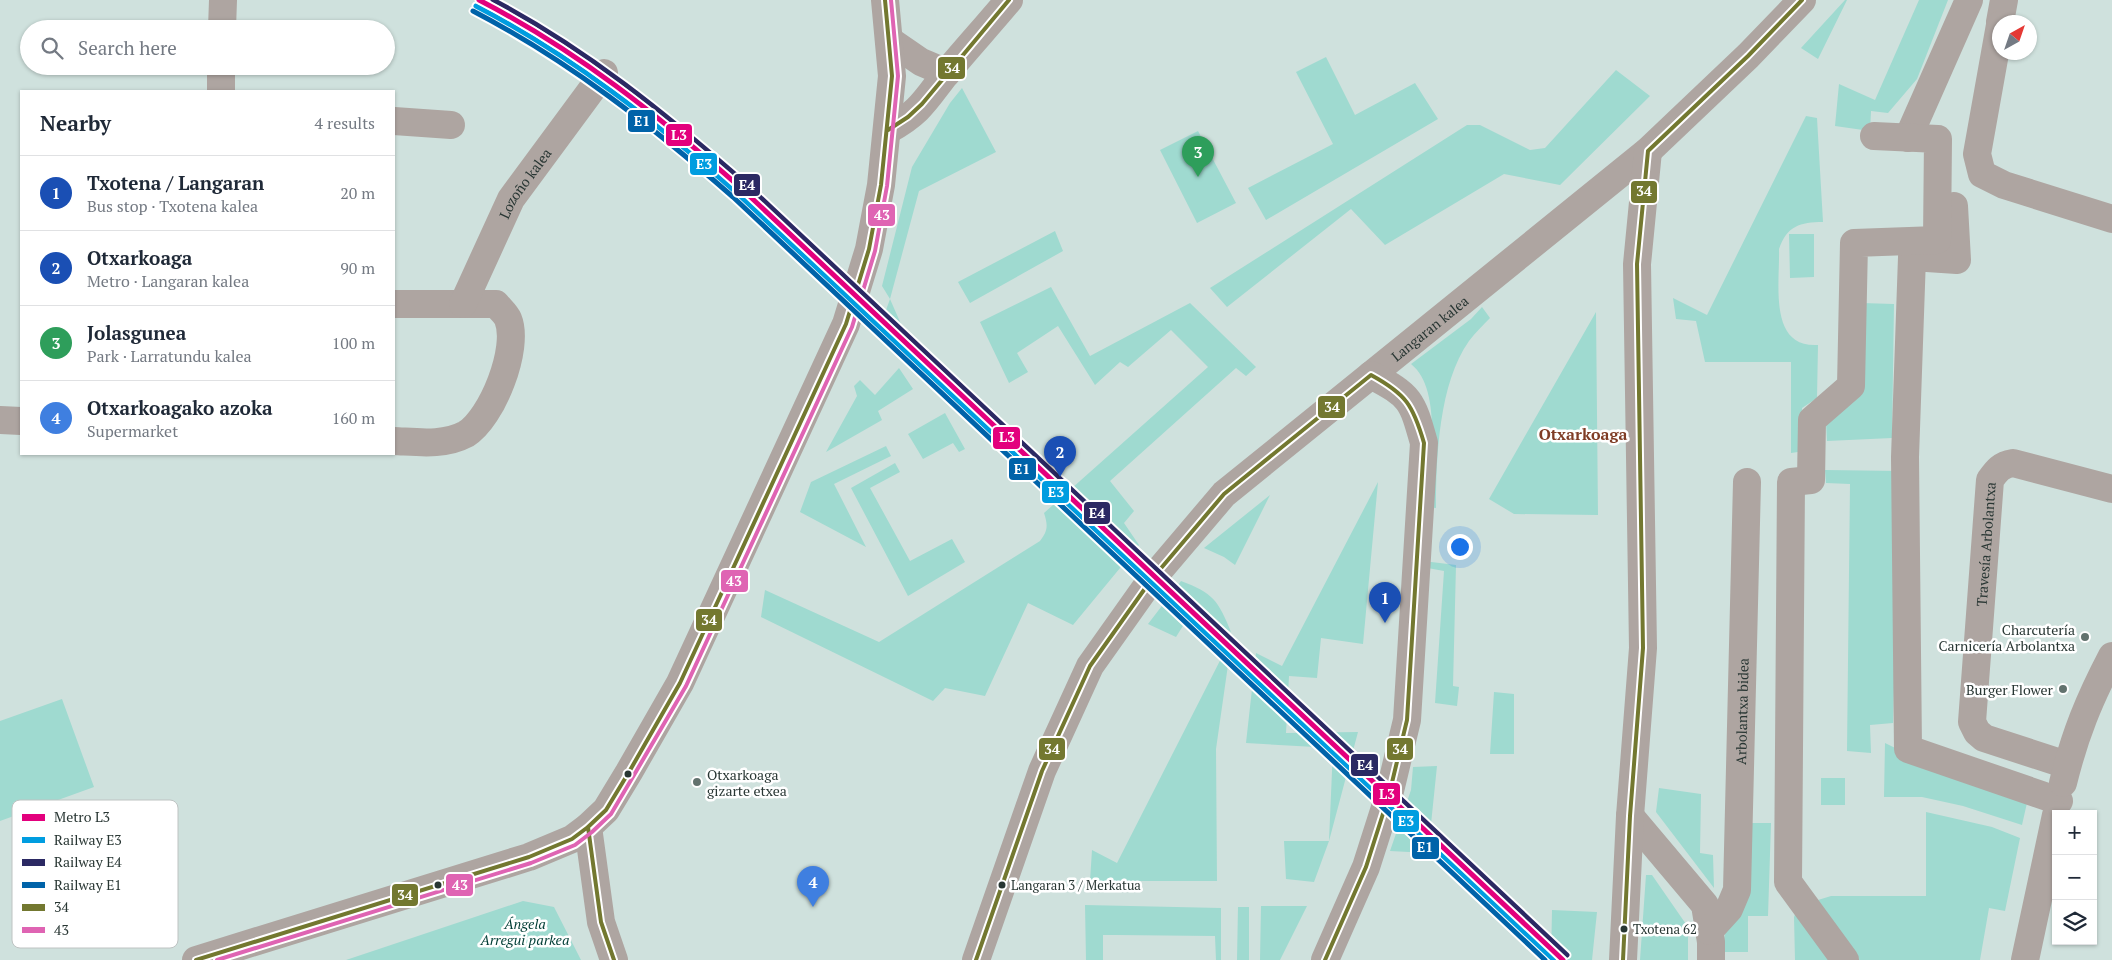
<!DOCTYPE html>
<meta charset="utf-8">
<style>
body{margin:0;font-family:"PT Serif",serif;background:#f2f2f3;color:#1f2937}
.controls{position:absolute;right:15px;bottom:15px;display:grid;overflow:hidden;border-radius:0px;box-shadow:0 1px 4px #0004}
.controls button{width:45px;height:45px;display:grid;place-items:center;padding:0;border:0;border-bottom:1px solid #e0e1e3;background:#fff;color:#1f2937;font:25px sans-serif}
.compass{position:absolute;left:1992px;top:15px;width:45px;height:45px;border-radius:50%;background:#fff;box-shadow:0 1px 4px #0004;rotate:40deg}
.you{position:absolute;left:1459px;top:546px;width:18px;height:18px;margin:-12px;border:4px solid #fff;border-radius:50%;background:#1a73e8;box-shadow:0 0 0 8px #1a73e833}
.badge{display:grid;place-items:center;width:32px;height:32px;border-radius:50%;background:#0f766e;color:#fff;font-size:16px;font-weight:700}
.pin{position:absolute;translate:-50% -41px;filter:drop-shadow(0 1px 2px #0008)}
.pin::after{content:'';position:absolute;top:26px;width:18px;height:15px;background:inherit;clip-path:polygon(0 0,100% 0,50% 100%)}
.list{margin:0;padding:0;list-style:none}
h2{display:flex;justify-content:space-between;align-items:center;height:65px;margin:0;padding:0 20px;font-size:21px}
h2 small{font-size:16px;font-weight:400;color:#747a83}
.list li{display:grid;grid-template-columns:32px 1fr auto;gap:15px;align-items:center;box-sizing:border-box;height:75px;padding:0 20px;border-top:1px solid #e0e1e3}
.list b{display:block;font-size:19px;white-space:nowrap}
.list p{margin:0;font-size:16px;white-space:nowrap;color:#747a83}
.list em{font-size:16px;font-style:normal;color:#747a83}
.icon{flex:none;width:28px;height:28px;fill:none;stroke:currentColor;stroke-width:2;stroke-linecap:round;stroke-linejoin:round}
.map{position:relative;flex:none;width:2112px;height:960px;overflow:hidden}
.search{position:absolute;background:#fff;box-shadow:0 1px 4px #0004;left:20px;top:20px;width:375px;height:55px;display:flex;align-items:center;gap:12px;box-sizing:border-box;padding:0 18px;border-radius:28px;color:#747a83;font-size:19px}
.panel{position:absolute;background:#fff;box-shadow:0 1px 4px #0004;left:20px;top:90px;width:375px;height:365px;border-radius:0px}
.map>svg:first-child{display:block}
.green{fill:#9fdad0}
.lines{fill:none;stroke-linecap:round;stroke-linejoin:round}
.minor{stroke:#aea5a1;stroke-width:28}
.bus-1-casing{stroke:#fff;stroke-width:8}
.bus-2-casing{stroke:#fff;stroke-width:8}
.bus-1{stroke:#737830;stroke-width:4}
.bus-2{stroke:#df64b3;stroke-width:4}
.rail-1-casing{stroke:#fff;stroke-width:9}
.rail-2-casing{stroke:#fff;stroke-width:9}
.rail-3-casing{stroke:#fff;stroke-width:9}
.rail-1{stroke:#009de0;stroke-width:5}
.rail-2{stroke:#2b2963;stroke-width:5}
.rail-3{stroke:#0063a9;stroke-width:5}
.metro-1-casing{stroke:#fff;stroke-width:9}
.metro-1{stroke:#e3007d;stroke-width:5}
.poi-dot{fill:#62726e;stroke:#fff;stroke-width:2}
.bus-dot{fill:#283633;stroke:#fff;stroke-width:2}
.labels{text-anchor:middle;dominant-baseline:central;stroke-width:5;stroke-linejoin:round;paint-order:stroke}
.bus-label{font-size:13px;fill:#283633;stroke:#fff;text-anchor:start}
.street-label{font-size:14px;fill:#283633;stroke:#fff}
.poi-label{font-size:14px;fill:#283633;stroke:#fff;text-anchor:end}
.park-label{font-size:14px;font-style:italic;fill:#003d35;stroke:#fff}
.quarter-label{font-size:16px;font-weight:bold;fill:#7f3c25;stroke:#fff}
.key{fill:#fff;stroke:#bec3c2;stroke-width:1}
.key-label{font-size:14px;fill:#283633}
.line-badge{stroke:#fff;stroke-width:2}
.badge-label{font-size:14px;text-anchor:middle;font-weight:bold;fill:#fff}
</style>
<div class="map">
<svg width="2112" height="960" viewBox="0 0 2112 960">
<rect width="100%" height="100%" fill="#cfe1dd"/>
<!-- green -->
<path class="green" d="M1845,0H1847L1818,59L1801,48Z
M1919,0H1948L1917,79L1888,113L1871,111L1870,131L1835,126L1839,84L1875,100Z
M1326,57L1355,115L1415,83L1438,119L1266,220L1248,188L1333,144L1296,72Z
M1616,70L1650,96L1560,185L1504,174L1385,245L1351,209L1227,307L1210,288L1467,125H1480L1530,150L1545,148Z
M962,88L996,152L919,191L890,299L904,331L888,342L884,337L877,335L890,299L882,286L912,167L950,103Z
M1806,116L1817,118L1823,222C1800,222 1787,226 1779,249C1780,283 1768,348 1818,345L1817,398L1802,408L1805,451L1791,453V362H1705L1696,321L1676,319L1673,298L1707,315Z
M1198,131L1236,203L1197,223L1160,150Z
M1055,231L1063,251L970,303L958,282Z
M1789,234H1814V277L1790,278Z
M1051,287L1090,356L1190,303L1256,367L1246,376L1236,368L1110,481L1134,511L1124,523L1139,545L1073,625L1028,603L985,696L945,688L933,701L761,617L765,590L879,642L1040,541C1048,531 1048,525 1044,513L1208,367L1171,330L1128,367L1120,362L1095,385L1058,326L1017,353L1028,372L1009,383L980,322Z
M1861,303L1894,304L1892,438L1827,441L1826,422Z
M1482,307L1490,318C1483,325 1475,333 1469,341C1439,383 1436,457 1436,508L1427,507C1429,470 1444,390 1411,364L1471,319Z
M1596,312L1598,515L1514,514L1489,499Z
M899,368L913,389L878,411L882,420L826,452L857,396L854,386L860,380L875,395Z
M945,413L965,449L959,452L953,443L923,459L908,434Z
M886,446L891,456L834,484L866,547L800,512L811,482Z
M895,463L900,472L870,488L910,561L952,539L965,562L908,596L851,488Z
M1825,470L1900,471L1893,723L1870,725L1871,753L1847,751L1850,484L1826,483Z
M1378,482L1363,644L1321,638L1317,678L1289,676L1286,733L1358,732L1329,841L1314,882L1286,879L1284,841H1329L1333,748L1246,743L1256,653L1282,666Z
M1270,495L1235,565L1224,557L1204,548Z
M1423,561L1456,565L1453,686L1459,687L1457,706L1435,703L1444,571L1422,567Z
M1181,581C1213,593 1218,600 1231,632L1191,613L1176,637L1148,624Z
M1232,637L1216,749L1217,881H1090L1092,850L1117,863Z
M1494,692L1514,694V754H1490Z
M62,699L94,787L0,821V721Z
M1885,743L1936,768L2029,794L2022,825L1963,806L1922,797H1884Z
M1437,766L1428,853L1390,851L1411,790L1413,767Z
M1821,778H1845V805H1821Z
M1659,788L1701,794L1700,853L1713,855L1714,888L1656,812Z
M1926,812L1992,827L2020,838L2005,911L1989,908L1980,960H1859L1818,900L1831,896H1926Z
M1750,823H1771L1768,916H1748V952H1721Z
M1646,875H1652L1688,927V960H1640Z
M523,901L554,907L581,960H346Z
M1085,905L1221,908V960H1216L1215,936L1116,935H1103V960H1086Z
M1261,906H1307L1280,960H1260Z
M1238,907H1249V960H1237Z
M1552,910L1597,912L1592,960H1551Z
M1796,912L1835,960H1795L1794,917Z"/>
<g class="lines">
<!-- minor -->
<g class="minor">
<path d="M2000,22L2004,0"/>
<path d="M2000,25L1977,154L1982,174L2004,185L2112,219"/>
<path d="M222,29L223,0"/>
<path d="M889,40L921,62L947,73"/>
<path d="M221,91V66"/>
<path d="M394,121L451,125"/>
<path d="M888,130C921,112 926,99 948,71C968,47 989,24 1009,0"/>
<path d="M1908,138L1969,0"/>
<path d="M1954,206L1957,260L1912,257L1905,457L1908,749L2059,801"/>
<path d="M394,304H496C500,309 506,314 508,319C520,348 492,418 466,434C444,446 417,442 394,441"/>
<path id="s1" d="M463,304L511,199L604,73"/>
<path d="M0,420L21,421"/>
<path id="s2" d="M2067,765L1984,738L1977,732L1972,722L1990,480C1997,470 2001,465 2013,463L2112,489"/>
<path d="M2063,783C2075,734 2089,700 2112,656"/>
<path d="M1630,816L1705,905L1711,942V960"/>
<path d="M588,827L601,922L614,960"/>
<path id="s3" d="M1709,931L1729,909L1737,890L1747,482"/>
<path d="M196,960L529,857L572,839L588,827L606,810L629,772L680,683L846,324L869,249L881,185L892,76L885,0"/>
<path id="s4" d="M976,960L1042,771L1090,666L1151,580L1224,494L1648,151L1748,56L1802,0"/>
<path d="M1325,960L1366,867L1389,795L1407,720L1424,443C1412,400 1411,396 1371,375"/>
<path d="M1623,960L1630,816L1643,648L1637,264L1648,151"/>
<path d="M1845,960L1788,882L1791,482L1811,480L1812,420L1851,386L1854,243L1937,240L1938,139L1874,136"/>
<path d="M2025,960L2056,815"/>
</g>
<defs>
<path id="bus-1" d="M888,130L908,117L922,104L1009,0
M588,827L601,922L614,960
M196,960L529,857L572,839L588,827L606,810L629,772L680,683L846,324L869,249L881,185L892,76L885,0
M976,960L1042,771L1090,666L1151,580L1224,494L1371,375C1406,394 1413,405 1424,443L1407,720L1389,795L1366,867L1325,960
M1623,960L1630,816L1643,648L1637,264L1648,151L1748,56L1802,0"/>
<path id="bus-2" d="M217,960L531,863L575,845L592,832L611,814L634,775L686,686L852,327L875,251L887,186L898,76L891,0"/>
</defs>
<!-- bus-1 casing -->
<use href="#bus-1" class="bus-1-casing"/>
<!-- bus-2 casing -->
<use href="#bus-2" class="bus-2-casing"/>
<!-- bus-1 -->
<use href="#bus-1" class="bus-1"/>
<!-- bus-2 -->
<use href="#bus-2" class="bus-2"/>
<defs>
<path id="rail-1" d="M476,6C572,56 655,121 737,193L1554,960"/>
<path id="rail-2" d="M493,0C586,49 666,114 745,183L1567,955"/>
<path id="rail-3" d="M473,11C569,61 652,126 733,197L1545,960"/>
</defs>
<!-- rail-1 casing -->
<use href="#rail-1" class="rail-1-casing"/>
<!-- rail-2 casing -->
<use href="#rail-2" class="rail-2-casing"/>
<!-- rail-3 casing -->
<use href="#rail-3" class="rail-3-casing"/>
<!-- rail-1 -->
<use href="#rail-1" class="rail-1"/>
<!-- rail-2 -->
<use href="#rail-2" class="rail-2"/>
<!-- rail-3 -->
<use href="#rail-3" class="rail-3"/>
<defs>
<path id="metro-1" d="M479,0C576,50 659,116 741,188L1563,960"/>
</defs>
<!-- metro-1 casing -->
<use href="#metro-1" class="metro-1-casing"/>
<!-- metro-1 -->
<use href="#metro-1" class="metro-1"/>
</g>
<!-- markers -->
<g class="poi-dot">
<circle cx="2085" cy="637" r="5"/>
<circle cx="2063" cy="689" r="5"/>
<circle cx="697" cy="782" r="5"/>
</g>
<g class="bus-dot">
<circle cx="628" cy="774" r="4.5"/>
<circle cx="438" cy="885" r="4.5"/>
<circle cx="1002" cy="885" r="4.5"/>
<circle cx="1624" cy="929" r="4.5"/>
</g>
<g class="labels">
<!-- bus labels -->
<g class="bus-label">
<text x="1011" y="885">Langaran 3 / Merkatua</text>
<text x="1633" y="929">Txotena 62</text>
</g>
<!-- street labels -->
<g class="street-label">
<text stroke="none"><textPath href="#s1" startOffset="136">Lozoño kalea</textPath></text>
<text stroke="none"><textPath href="#s4" startOffset="798">Langaran kalea</textPath></text>
<text stroke="none"><textPath href="#s2" startOffset="286">Travesía Arbolantxa</textPath></text>
<text stroke="none"><textPath href="#s3" startOffset="229">Arbolantxa bidea</textPath></text>
</g>
<!-- poi labels -->
<g class="poi-label">
<text x="2075" y="629">Charcutería<tspan x="2075" dy="16">Carnicería Arbolantxa</tspan></text>
<text x="2053" y="689">Burger Flower</text>
<text x="707" y="774" text-anchor="start">Otxarkoaga<tspan x="707" dy="16">gizarte etxea</tspan></text>
</g>
<!-- park labels -->
<g class="park-label">
<text x="525" y="923">Ángela<tspan x="525" dy="16">Arregui parkea</tspan></text>
</g>
<!-- quarter labels -->
<g class="quarter-label">
<text x="1583" y="434">Otxarkoaga</text>
</g>
</g>
<!-- legend -->
<rect x="12" y="800" width="166" height="148" rx="8" class="key"/>
<rect x="22" y="814" width="23" height="7" fill="#e3007d"/>
<rect x="22" y="837" width="23" height="6" fill="#009de0"/>
<rect x="22" y="859" width="23" height="7" fill="#2b2963"/>
<rect x="22" y="882" width="23" height="6" fill="#0063a9"/>
<rect x="22" y="904" width="23" height="7" fill="#737830"/>
<rect x="22" y="927" width="23" height="6" fill="#df64b3"/>
<g class="key-label">
<text x="54" y="822">Metro L3</text>
<text x="54" y="845">Railway E3</text>
<text x="54" y="867">Railway E4</text>
<text x="54" y="890">Railway E1</text>
<text x="54" y="912">34</text>
<text x="54" y="935">43</text>
</g>
<g class="line-badge">
<rect x="937" y="56" width="29" height="24" rx="5" fill="#737830"/>
<rect x="627" y="109" width="29" height="24" rx="5" fill="#0063a9"/>
<rect x="665" y="123" width="28" height="24" rx="5" fill="#e3007d"/>
<rect x="689" y="152" width="29" height="24" rx="5" fill="#009de0"/>
<rect x="733" y="173" width="28" height="24" rx="5" fill="#2b2963"/>
<rect x="1630" y="180" width="28" height="24" rx="5" fill="#737830"/>
<rect x="867" y="203" width="29" height="24" rx="5" fill="#df64b3"/>
<rect x="1317" y="395" width="29" height="24" rx="5" fill="#737830"/>
<rect x="992" y="426" width="29" height="24" rx="5" fill="#e3007d"/>
<rect x="1008" y="457" width="29" height="24" rx="5" fill="#0063a9"/>
<rect x="1041" y="480" width="29" height="24" rx="5" fill="#009de0"/>
<rect x="1083" y="501" width="28" height="24" rx="5" fill="#2b2963"/>
<rect x="720" y="569" width="29" height="24" rx="5" fill="#df64b3"/>
<rect x="695" y="608" width="28" height="24" rx="5" fill="#737830"/>
<rect x="1038" y="737" width="28" height="24" rx="5" fill="#737830"/>
<rect x="1386" y="737" width="28" height="24" rx="5" fill="#737830"/>
<rect x="1350" y="753" width="29" height="24" rx="5" fill="#2b2963"/>
<rect x="1372" y="782" width="29" height="24" rx="5" fill="#e3007d"/>
<rect x="1392" y="809" width="28" height="24" rx="5" fill="#009de0"/>
<rect x="1411" y="836" width="29" height="24" rx="5" fill="#0063a9"/>
<rect x="445" y="873" width="29" height="24" rx="5" fill="#df64b3"/>
<rect x="391" y="883" width="28" height="24" rx="5" fill="#737830"/>
</g>
<g class="badge-label">
<text x="952" y="73">34</text>
<text x="642" y="126">E1</text>
<text x="679" y="140">L3</text>
<text x="704" y="169">E3</text>
<text x="747" y="190">E4</text>
<text x="1644" y="196">34</text>
<text x="882" y="220">43</text>
<text x="1332" y="412">34</text>
<text x="1007" y="442">L3</text>
<text x="1022" y="474">E1</text>
<text x="1056" y="497">E3</text>
<text x="1097" y="518">E4</text>
<text x="734" y="586">43</text>
<text x="709" y="625">34</text>
<text x="1052" y="754">34</text>
<text x="1400" y="754">34</text>
<text x="1365" y="770">E4</text>
<text x="1387" y="799">L3</text>
<text x="1406" y="826">E3</text>
<text x="1425" y="852">E1</text>
<text x="460" y="890">43</text>
<text x="405" y="900">34</text>
</g>
</svg>
<div class="controls">
<button>+</button>
<button>−</button>
<button><svg class="icon" aria-label="layers" viewBox="0 0 24 24"><path d="M12 4l9 5-9 5-9-5zM3 14l9 5 9-5"/></svg></button>
</div>
<svg class="compass" viewBox="-18 -18 36 36"><path d="M0-13l5 13h-10z" fill="#e53935"/><path d="M0 13l5-13h-10z" fill="#747a83"/></svg>
<div class="you"></div>
<div class="pin badge" style="left:1385px;top:623px;background:#1a4fb4">1</div>
<div class="pin badge" style="left:1060px;top:477px;background:#1a4fb4">2</div>
<div class="pin badge" style="left:1198px;top:177px;background:#2e9e5b">3</div>
<div class="pin badge" style="left:813px;top:907px;background:#3f7fe0">4</div>
<div class="search"><svg class="icon" aria-label="search" viewBox="0 0 24 24"><circle cx="10" cy="10" r="6"/><path d="M15 15l6 6"/></svg>Search here</div>
<section class="panel">
<h2>Nearby<small>4 results</small></h2>
<ul class="list">
<li><span class="badge" style="background:#1a4fb4">1</span><div><b>Txotena / Langaran</b><p>Bus stop · Txotena kalea</p></div><em>20 m</em></li>
<li><span class="badge" style="background:#1a4fb4">2</span><div><b>Otxarkoaga</b><p>Metro · Langaran kalea</p></div><em>90 m</em></li>
<li><span class="badge" style="background:#2e9e5b">3</span><div><b>Jolasgunea</b><p>Park · Larratundu kalea</p></div><em>100 m</em></li>
<li><span class="badge" style="background:#3f7fe0">4</span><div><b>Otxarkoagako azoka</b><p>Supermarket</p></div><em>160 m</em></li>
</ul>
</section>
</div>
